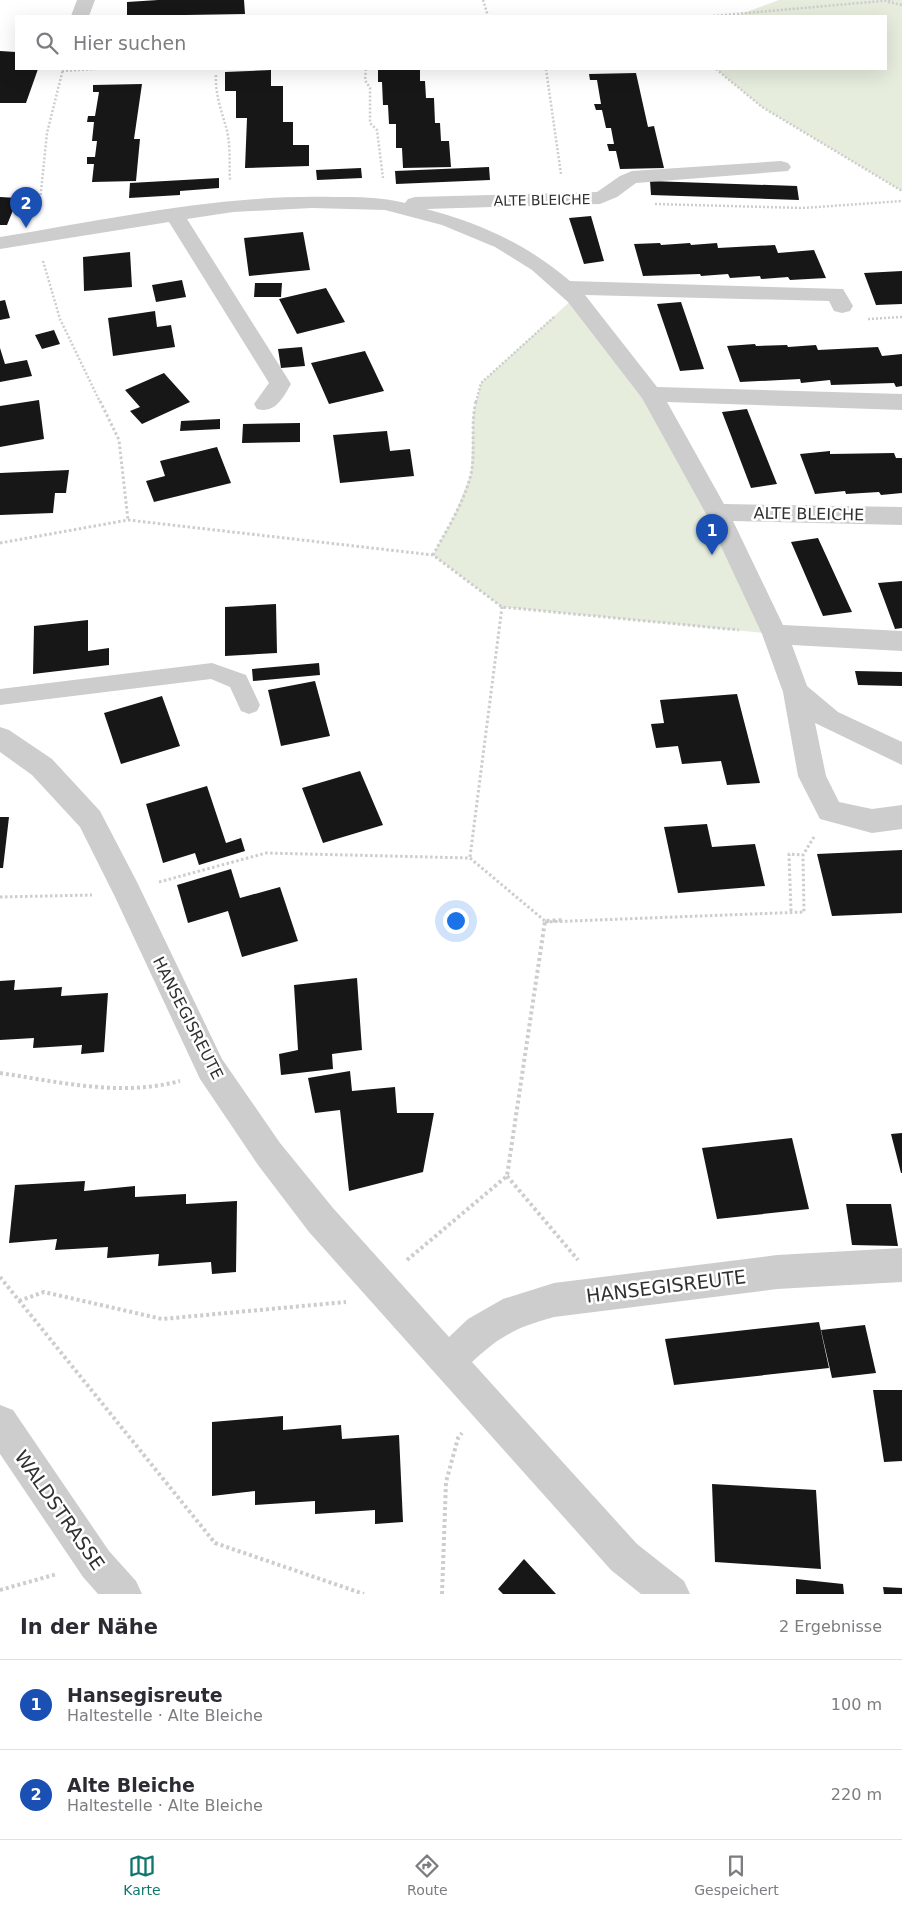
<!DOCTYPE html>
<html lang="de">
<meta charset="utf-8">
<style>
body{margin:0;font-family:"DejaVu Sans",sans-serif;background:#f2f2f3;color:#2b2b33}
.you{position:absolute;left:455px;top:920px;width:18px;height:18px;margin:-12px;border:4px solid #fff;border-radius:50%;background:#1a73e8;box-shadow:0 0 0 8px #1a73e833}
.badge{display:grid;place-items:center;width:32px;height:32px;border-radius:50%;background:#0f766e;color:#fff;font-size:16px;font-weight:700}
.pin{position:absolute;translate:-50% -41px;filter:drop-shadow(0 1px 2px #0008)}
.pin::after{content:'';position:absolute;top:26px;width:18px;height:15px;background:inherit;clip-path:polygon(0 0,100% 0,50% 100%)}
.list{margin:0;padding:0;list-style:none}
h2{display:flex;justify-content:space-between;align-items:center;height:65px;margin:0;padding:0 20px;font-size:21px}
h2 small{font-size:16px;font-weight:400;color:#7c7c81}
.list li{display:grid;grid-template-columns:32px 1fr auto;gap:15px;align-items:center;box-sizing:border-box;height:90px;padding:0 20px;border-top:1px solid #e1e1e2}
.list b{display:block;font-size:19px;white-space:nowrap}
.list p{margin:0;font-size:16px;white-space:nowrap;color:#7c7c81}
.list em{font-size:16px;font-style:normal;color:#7c7c81}
.icon{flex:none;width:28px;height:28px;fill:none;stroke:currentColor;stroke-width:2;stroke-linecap:round;stroke-linejoin:round}
.map{position:relative;flex:none;width:902px;height:1594px;overflow:hidden}
.search{position:absolute;background:#fff;box-shadow:0 5px 20px #0002;left:15px;right:15px;top:15px;height:55px;display:flex;align-items:center;gap:12px;box-sizing:border-box;padding:0 18px;border-radius:0px;color:#7c7c81;font-size:19px}
.sheet{height:245px;background:#fff}
nav{display:flex;justify-content:space-around;align-items:center;box-sizing:border-box;height:70px;border-top:1px solid #e1e1e2;background:#fff;font-size:14px;color:#7c7c81}
nav a{display:grid;justify-items:center;gap:2px}
nav .on{color:#0f766e}
.map>svg:first-child{display:block}
.green{fill:#e6eddd}
.building{fill:#171717}
.lines{fill:none;stroke-linecap:round;stroke-linejoin:round}
.path-far2{stroke:#cdcdcd;stroke-width:2.5;stroke-dasharray:2 2;stroke-linecap:butt}
.path-far1{stroke:#cdcdcd;stroke-width:3;stroke-dasharray:2.5 2.5;stroke-linecap:butt}
.path{stroke:#cdcdcd;stroke-width:4;stroke-dasharray:3 3;stroke-linecap:butt}
.service{fill:#cdcdcd;fill-rule:evenodd}
.minor{fill:#cdcdcd;fill-rule:evenodd}
.labels{text-anchor:middle;dominant-baseline:central;stroke-width:5;stroke-linejoin:round;paint-order:stroke}
.far-street-label{font-size:14px;fill:#303030;stroke:#fff}
.street-label{font-size:16px;fill:#303030;stroke:#fff}
.near-street-label{font-size:19px;fill:#303030;stroke:#fff}
</style>
<div class="map">
<svg width="902" height="1594" viewBox="0 0 902 1594">
<rect width="100%" height="100%" fill="#fff"/>
<!-- green -->
<path class="green" d="M779,0H902V191L762,107L716,69H886V16H736Z
M575,297L618,350L775,634L502,607L433,555L454,516L471,474L473,414L481,383Z"/>
<!-- building -->
<path class="building" d="M158,0H244L245,14L127,16V2Z
M0,51L16,52V69H38L26,103H0Z
M378,69H420V81H425L426,98H434L435,123H440L441,141H449L451,167L403,168L402,148H396V124H389L388,105H383L382,82H378Z
M271,70V86H283V122H293V145H309V166L245,168L247,118H236V91H225V72Z
M636,73L648,127L654,126L664,168L620,169L616,151H609L607,144H614L611,128H606L602,110H596L594,104H601L597,80H590L589,74Z
M142,84L134,139H140L136,181L92,182L94,164H87V157H95L97,141H92L94,122H87L88,116H95L99,92H93V85Z
M489,167L490,180L396,184L395,171Z
M361,168L362,178L317,180L316,170Z
M219,178V188L180,191V195L129,198L130,183Z
M650,181L797,186L799,200L651,195Z
M0,197L18,198L7,225H0Z
M591,216L604,261L584,264L569,218Z
M303,232L310,270L249,276L244,238Z
M660,243L661,245L690,243L691,245L717,243L718,248L775,245L778,253L814,250L826,278L790,280L788,277L761,279L760,276L730,278L728,274L701,276L700,274L643,276L634,244Z
M130,252L132,287L84,291L83,257Z
M902,271V304L876,305L864,273Z
M182,280L186,297L156,302L152,285Z
M255,283H282L281,297H254Z
M326,288L345,322L297,334L279,299Z
M5,300L10,318L0,320V301Z
M681,302L704,369L680,371L657,304Z
M155,311L157,327L171,325L175,347L113,356L108,318Z
M54,330L60,344L42,349L35,335Z
M755,344L756,346L787,345L788,347L816,345L818,350L878,347L882,356L902,354V386L896,387L894,383L831,385L830,380L801,383L800,379L740,382L727,346Z
M302,347L305,366L281,368L278,349Z
M0,348L5,364L27,360L32,376L0,382Z
M365,351L384,391L329,404L311,363Z
M164,373L190,402L142,424L130,411L140,407L125,390Z
M39,400L44,439L0,447V406Z
M747,409L777,484L751,488L722,412Z
M220,419V429L180,431L181,421Z
M300,423V442L242,443L243,424Z
M387,431L390,451L410,449L414,476L340,483L333,435Z
M217,447L231,483L154,502L146,481L165,476L160,461Z
M830,451V454L894,453L896,458H902V493L881,495L879,492L846,494L845,491L815,494L800,454Z
M69,470L66,493H55L53,513L0,515V473Z
M818,538L852,612L823,616L791,542Z
M902,581V628L895,629L878,583Z
M276,604L277,653L225,656V607Z
M88,620V651L109,648V665L33,674L34,626Z
M319,663L320,675L253,681L252,669Z
M855,671L902,672V686L858,685Z
M315,681L330,736L281,746L268,690Z
M737,694L760,783L727,785L721,761L682,764L678,746L656,748L651,724L664,723L660,700Z
M162,696L180,746L121,764L104,713Z
M360,771L383,825L323,843L302,788Z
M207,786L226,843L241,838L245,851L199,865L195,853L163,863L146,804Z
M0,817H9L3,868H0Z
M707,824L712,847L755,844L765,886L678,893L664,827Z
M902,850V913L832,916L817,854Z
M231,869L240,898L280,887L298,941L242,957L228,911L188,923L177,885Z
M357,978L362,1050L332,1054L333,1069L281,1075L279,1054L298,1050L294,985Z
M15,980L14,990L62,987L61,996L108,993L104,1052L81,1054L82,1045L33,1048L34,1038L0,1040V981Z
M350,1071L352,1091L395,1087L397,1113H434L423,1172L349,1191L340,1110L315,1113L308,1078Z
M902,1133V1173H901L891,1134Z
M792,1138L809,1209L717,1219L702,1148Z
M85,1181L84,1191L135,1186V1197L186,1194V1204L237,1201L236,1272L212,1274L211,1262L158,1266L159,1254L107,1258L108,1247L55,1250L57,1239L9,1243L15,1185Z
M846,1204H891L898,1246L852,1245Z
M819,1322L829,1368L674,1385L665,1339Z
M865,1325L876,1373L832,1378L821,1330Z
M873,1390H902V1461L884,1462Z
M283,1416V1430L341,1425L342,1439L399,1435L403,1522L375,1524V1510L315,1514V1501L255,1505V1491L212,1496V1422Z
M712,1484L816,1490L821,1569L715,1562Z
M524,1559L556,1594H503L498,1589Z
M796,1579L843,1584L844,1594H796Z
M883,1587L902,1588V1594H884Z"/>
<g class="lines">
<!-- path-far2 -->
<path class="path-far2" d="M483,0L488,16
M888,2L902,5
M713,16L893,0
M366,69L365,80L370,88V123L377,130L383,178
M546,69L561,174
M716,69L762,107L902,191
M62,71L96,69
M216,75C215,93 221,110 226,127C231,143 229,164 230,181
M655,204L803,208L902,201
M39,211L47,133L63,69
M43,261L60,319L100,402
M868,319L902,317
M476,402L481,383L554,317"/>
<!-- path-far1 -->
<path class="path-far1" d="M100,401L119,440L128,520
M0,543L128,520L433,555L502,607L739,630
M433,555C446,531 465,501 471,474C476,450 470,425 476,401
M470,857L502,607
M159,882L266,853L470,858L545,921
M0,897L92,895
M791,911L789,854L803,855
M545,922L804,912L803,855L814,837"/>
<!-- path -->
<path class="path" d="M0,1073C60,1082 120,1097 180,1081
M507,1176L578,1260
M407,1260L507,1176L545,921L564,920
M0,1277L215,1543L364,1594
M19,1301L44,1292L162,1319L346,1302
M0,1590L57,1574
M442,1594L446,1482L458,1438L462,1433"/>
<!-- service -->
<path class="service" d="M212,663L246,675L260,705L257,711L249,714L241,711L230,687L211,679L0,705V689Z"/>
<!-- minor -->
<path class="minor" d="M77,0H95L89,16H71Z
M781,161L788,163L791,167L788,171L636,183L617,197L600,204L426,209C480,223 528,245 570,281L843,289L853,306L850,311L842,313L834,311L829,301L585,295L657,387L902,394V410L667,402L724,504L902,507V525L733,521L783,625L902,631V651L792,645L807,686L838,712L902,742V765L815,723L826,776L839,802L872,809L902,805V829L872,833L820,819L798,776L783,692L762,634L705,512L642,398L568,302L532,270L495,247L442,225L385,210L312,208L233,212L187,219L291,384C283,398 275,414 257,409L254,404L269,383L169,222L0,249V237C111,219 221,194 334,197C358,197 381,197 405,203L408,199L415,197L597,192L620,176L632,171Z
M0,727L9,730L52,759L100,811L137,882L222,1059L280,1143L333,1208L449,1337L468,1319L503,1299L554,1283L777,1255L902,1248V1282L777,1289L554,1317C517,1327 500,1336 472,1362L637,1544L684,1581L690,1594H641L611,1570L309,1232L258,1165L200,1079L115,897L80,827L32,775L0,752Z
M0,1405L13,1410L109,1551L136,1581L142,1594H98L83,1577L0,1454Z"/>
</g>
<g class="labels">
<!-- far-street labels -->
<g class="far-street-label">
<text transform="translate(542 200) rotate(-1)">ALTE BLEICHE</text>
</g>
<!-- street labels -->
<g class="street-label">
<text transform="translate(809 514) rotate(1)">ALTE BLEICHE</text>
<text transform="translate(188 1018) rotate(63)">HANSEGISREUTE</text>
</g>
<!-- near-street labels -->
<g class="near-street-label">
<text transform="translate(666 1286) rotate(-7)">HANSEGISREUTE</text>
<text transform="translate(60 1510) rotate(55)">WALDSTRASSE</text>
</g>
</g>
</svg>
<div class="you"></div>
<div class="pin badge" style="left:712px;top:555px;background:#1a4fb4">1</div>
<div class="pin badge" style="left:26px;top:228px;background:#1a4fb4">2</div>
<div class="search"><svg class="icon" aria-label="search" viewBox="0 0 24 24"><circle cx="10" cy="10" r="6"/><path d="M15 15l6 6"/></svg>Hier suchen</div>
</div>
<section class="sheet">
<h2>In der Nähe<small>2 Ergebnisse</small></h2>
<ul class="list">
<li><span class="badge" style="background:#1a4fb4">1</span><div><b>Hansegisreute</b><p>Haltestelle · Alte Bleiche</p></div><em>100 m</em></li>
<li><span class="badge" style="background:#1a4fb4">2</span><div><b>Alte Bleiche</b><p>Haltestelle · Alte Bleiche</p></div><em>220 m</em></li>
</ul>
</section>
<nav>
<a class="on"><svg class="icon" aria-label="map" viewBox="0 0 24 24"><path d="M3 6l6-2 6 2 6-2v14l-6 2-6-2-6 2zM9 4v14M15 6v14"/></svg>Karte</a>
<a><svg class="icon" aria-label="directions" viewBox="0 0 24 24"><path d="M12 3l9 9-9 9-9-9zM9 14v-3h6M13 9l2 2-2 2"/></svg>Route</a>
<a><svg class="icon" aria-label="saved" viewBox="0 0 24 24"><path d="M7 4h10v16l-5-4-5 4z"/></svg>Gespeichert</a>
</nav>
